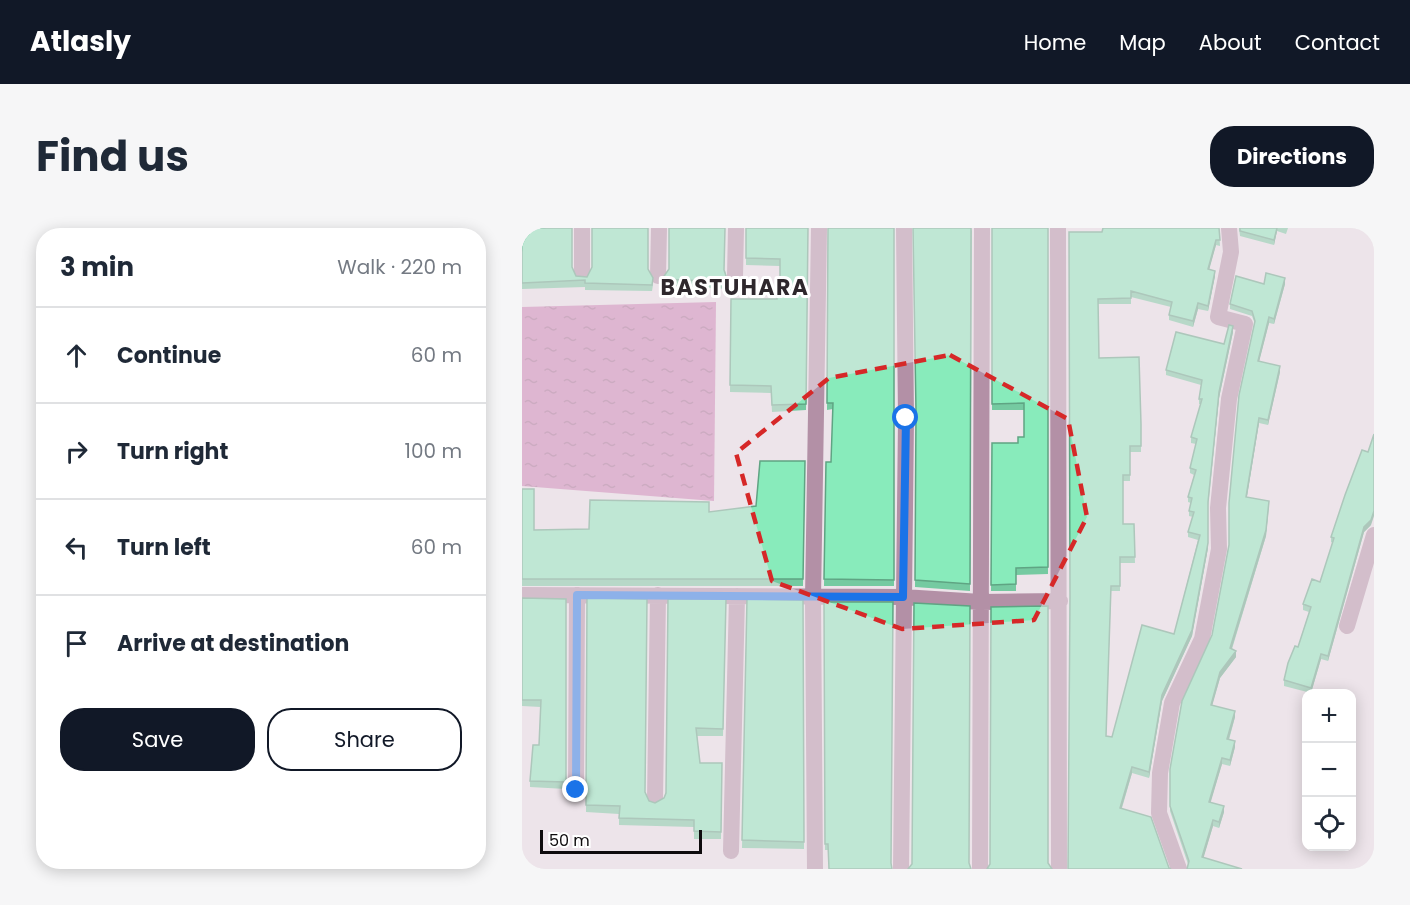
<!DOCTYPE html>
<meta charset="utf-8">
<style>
body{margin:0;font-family:Poppins,sans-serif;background:#f6f6f7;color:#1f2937}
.controls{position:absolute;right:18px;bottom:18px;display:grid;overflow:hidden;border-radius:12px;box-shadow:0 3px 15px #0003}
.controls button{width:54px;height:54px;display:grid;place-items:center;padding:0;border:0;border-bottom:2px solid #e0e1e3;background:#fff;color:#1f2937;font:30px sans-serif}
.scale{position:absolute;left:18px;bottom:15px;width:162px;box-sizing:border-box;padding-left:6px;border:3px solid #0e0b0d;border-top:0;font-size:16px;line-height:21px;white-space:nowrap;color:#0e0b0d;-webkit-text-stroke:4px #fff;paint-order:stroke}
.stop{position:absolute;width:18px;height:18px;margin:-14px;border:4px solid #1a73e8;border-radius:50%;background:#fff}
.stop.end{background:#1a73e8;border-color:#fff;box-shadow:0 2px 6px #0008}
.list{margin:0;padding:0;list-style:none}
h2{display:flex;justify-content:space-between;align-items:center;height:78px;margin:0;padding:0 24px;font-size:26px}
h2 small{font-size:20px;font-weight:400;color:#747a83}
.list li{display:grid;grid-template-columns:39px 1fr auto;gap:18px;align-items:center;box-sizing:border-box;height:96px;padding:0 24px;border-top:2px solid #e0e1e3}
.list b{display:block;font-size:22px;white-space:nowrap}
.list em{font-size:20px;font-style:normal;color:#747a83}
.actions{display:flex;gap:12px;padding:18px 24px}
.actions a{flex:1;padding:14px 0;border:2px solid #111827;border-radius:24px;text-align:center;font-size:21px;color:#111827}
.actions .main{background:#111827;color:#fff}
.icon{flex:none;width:33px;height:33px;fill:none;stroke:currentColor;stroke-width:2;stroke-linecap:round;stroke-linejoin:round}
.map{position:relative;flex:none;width:852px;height:641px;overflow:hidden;border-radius:24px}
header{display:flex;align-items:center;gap:36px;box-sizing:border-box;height:84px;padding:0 30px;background:#111827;color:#fff}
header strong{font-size:28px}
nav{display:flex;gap:33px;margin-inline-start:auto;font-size:21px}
.intro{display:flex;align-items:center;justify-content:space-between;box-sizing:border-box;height:144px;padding:0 36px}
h1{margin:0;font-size:42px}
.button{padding:15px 27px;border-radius:24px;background:#111827;color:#fff;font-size:21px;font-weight:700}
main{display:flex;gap:36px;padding:0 36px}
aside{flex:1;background:#fff;border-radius:24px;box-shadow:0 3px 15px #0003}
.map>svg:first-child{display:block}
.water{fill:url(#water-ripples)}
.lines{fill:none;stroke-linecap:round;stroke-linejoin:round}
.minor{stroke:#b390a6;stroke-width:16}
.wall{fill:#75caa1}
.shaded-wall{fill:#5fa483}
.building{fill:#88ebbb;stroke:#5fa483;stroke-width:1.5}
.route{stroke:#1a73e8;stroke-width:8}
.marked{fill:none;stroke:#d62828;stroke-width:4.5;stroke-dasharray:12 8;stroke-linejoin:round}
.labels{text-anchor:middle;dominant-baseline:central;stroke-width:6;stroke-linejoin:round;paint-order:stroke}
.district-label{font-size:22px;font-weight:bold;letter-spacing:1.5px;fill:#2e272c;stroke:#fff}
</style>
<header>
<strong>Atlasly</strong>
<nav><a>Home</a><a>Map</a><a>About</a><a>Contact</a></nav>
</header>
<div class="intro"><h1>Find us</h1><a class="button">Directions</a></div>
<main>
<aside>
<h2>3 min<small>Walk · 220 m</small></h2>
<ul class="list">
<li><svg class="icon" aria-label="ahead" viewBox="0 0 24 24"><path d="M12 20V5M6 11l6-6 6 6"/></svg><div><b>Continue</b></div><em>60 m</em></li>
<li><svg class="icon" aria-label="right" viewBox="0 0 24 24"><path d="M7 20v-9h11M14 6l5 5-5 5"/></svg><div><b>Turn right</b></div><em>100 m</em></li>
<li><svg class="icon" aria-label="left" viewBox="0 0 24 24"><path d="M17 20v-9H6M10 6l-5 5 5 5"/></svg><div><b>Turn left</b></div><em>60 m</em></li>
<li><svg class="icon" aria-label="arrive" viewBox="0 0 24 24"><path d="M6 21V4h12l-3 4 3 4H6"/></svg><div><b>Arrive at destination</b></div></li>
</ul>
<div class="actions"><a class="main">Save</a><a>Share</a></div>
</aside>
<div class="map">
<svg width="852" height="641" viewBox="0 0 852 641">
<defs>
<pattern id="water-ripples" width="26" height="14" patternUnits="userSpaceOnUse" patternTransform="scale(1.5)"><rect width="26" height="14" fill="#cc7fb3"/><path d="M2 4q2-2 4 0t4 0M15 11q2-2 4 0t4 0" fill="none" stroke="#a46690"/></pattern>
</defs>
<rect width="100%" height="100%" fill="#ede4ea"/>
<!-- water -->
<path class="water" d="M194,74L192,273L0,258V79Z"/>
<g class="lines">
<!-- minor -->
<path class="minor" d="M60,0V46
M536,0L537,641
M136,48L137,0
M213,49L214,0
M0,367L381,369L459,374L538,373
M825,398L852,307
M54,562L55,367
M133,572L136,367
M209,623L215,368
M293,641L291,370L297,0
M379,641L384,190L382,0
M458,641L460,0
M657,641L637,585L638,545L650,475L680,411L697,321L696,280L707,171L723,96L696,89L709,24L707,0"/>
</g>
<!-- wall -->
<path class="wall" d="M0,0L50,39L54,48L65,49L126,41L131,57L130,63L63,62V59L0,61Z
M224,0H286L284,182L250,184L249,165L208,164L209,71H255L258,68V38L224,37Z
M306,0H372V358H302L304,234H309L311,181L305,182Z
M450,0L448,363L393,359L394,187Z
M470,0H526V346L494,347V363H469L470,215H496L502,209V182H470Z
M697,0L698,18L694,17L687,41L693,48L686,83L676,81L671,99L647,92V87L649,79L609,69V76H576L577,130L619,196V224H608V253H601V296H612L613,335H598V363H589L584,508L590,509L652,406L676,312L666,309V304L671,289L667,288V283L669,275L666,274V269L672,247L668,245V240L674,216L669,215V209L679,176H677V171L679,157L644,147V142L702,116L711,104L697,170L686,278V320L670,408L640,473L627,550L610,545L600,580L647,640L546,641L548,370L580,4Z
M717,0H766L764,6L755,3L752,17L718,8Z
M147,41L203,43L206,54V61L140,57V51Z
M742,56H763L752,96L747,95L737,133L758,144L746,197L737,195L725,269L747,278L744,308L710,421L714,429L698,450L690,477L713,489L707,512L713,519L708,538L700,536L688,575L702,584L697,600L691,598L681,630L666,636L648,583V541L690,407L707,318L733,96L730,88L708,81V76Z
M283,233L281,358H0V261L12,302L67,301L234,278Z
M849,297L842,304L806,433L799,431L789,465L762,458V452L776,419L787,384L781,382V376L798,354L811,315L809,314V309Z
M0,370L44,371V561L8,559V553L17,517L19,479L0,478Z
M65,370L123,564L127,573L133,575L142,570L204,371L201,508H175L178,535H200L199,611H172V599L97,597V586L64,584Z
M225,371L281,372L282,621L220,620Z
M302,374L306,622H303Z"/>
<!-- shaded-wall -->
<path class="shaded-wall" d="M755,0V3L752,17V12Z
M694,12V17L686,46V41Z
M693,43V48L686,83V78Z
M763,50V56L752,96V91Z
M676,75V81L671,99V93Z
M747,89V95L736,138V133Z
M711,98V104L697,170L686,279L697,164Z
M758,138V144L746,197V192Z
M737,190V195L724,274V269Z
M747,273L744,308L708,426V420Z
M852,283V288L849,297L842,304L806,433V428L842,299Z
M686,315V320L670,408L640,473L627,550V544L640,467Z
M714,423V429L698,450L689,482V477L698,444Z
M799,426V431L789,465V460Z
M713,483V489L705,517V511Z
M713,513V519L708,538V532Z
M700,530V536L687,580V574Z
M610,539V545L598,585V580Z
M702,578V584L697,600V594Z
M691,592V598L680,635V629Z"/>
<!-- building -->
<path class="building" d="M0,0H50V39L54,48L65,49L70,39V0H126V41L131,50L130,57L63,55V52L0,55Z
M147,0H203L202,42L206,54L140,51L147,41Z
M224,0H286L284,176L250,177L249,158L208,157L209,71H255V68H258V31L224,30Z
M306,0H372V352L302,351L304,234H309L311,175H305Z
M391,0H449L448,356L393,352L394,183Z
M470,0H526V339L494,340V356L469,357L470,215H496V209H502V175L470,176Z
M581,0H697L698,12H694L686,41L693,43L686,78L676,75L671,93L647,87L650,74L609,63V70L576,71L577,130L617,129L619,196V218H608V247H601V296H612L613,329H598V358H589L584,508L590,509L620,397L652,406L678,307L666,304L672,284L667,283L670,270L666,269L674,242L668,240L675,211L669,209L680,171H677L680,152L644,142L654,104L702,116L707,97L711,98L697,164L686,274V315L670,402L640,467L627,544L610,539L598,580L629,589L647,640L649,641H546L548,368L547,4H580Z
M718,0H755L752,12L718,3Z
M744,45L763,50L752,91L747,89L736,133L758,138L746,192L737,190L724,269L747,273L744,302L708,420L714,423L698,444L689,477L713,483L705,511L713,513L708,532L700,530L687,574L702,578L697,594L691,592L680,629L720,641H665L667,633L648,578V541L660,473L690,407L707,317V275L717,167L733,93L730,83L708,76L714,48L742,56Z
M852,206V283L849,292L842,299L806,428L799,426L789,460L762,452L766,435L773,418L776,419L789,379L781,376L790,351L798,354L812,310L809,309L823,267L840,222L846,224Z
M238,233H283L281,351H0V261H12V302L67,301L68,272L187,274V284L234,278Z
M0,370L44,371V554L8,553L11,517H17L19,472H0Z
M65,370L125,371L123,564L127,573L133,575L142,570L144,565L146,371H204L201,501L174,500L178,535H200L199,604L172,603V592L97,590L98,578L64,577Z
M225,371L281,372L282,614L220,612Z
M302,374H371L369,635L370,641H307L306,616H303Z
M392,375L448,378L447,635L449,641H386L390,636Z
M526,378V635L530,641H465L468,636L469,379Z"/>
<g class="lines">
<!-- route -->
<path class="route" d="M54,562L55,367L381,369L384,190"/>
</g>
<!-- marked area -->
<path d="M0 0H852V641H0ZM428,127L546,191L565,289L512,392L380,401L250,353L214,225L307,150Z" fill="#ede4ea" fill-opacity=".55" fill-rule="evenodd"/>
<path class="marked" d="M428,127L546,191L565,289L512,392L380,401L250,353L214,225L307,150Z"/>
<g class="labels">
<!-- district labels -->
<g class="district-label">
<text x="213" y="59">BASTUHARA</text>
</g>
</g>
</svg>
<div class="controls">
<button>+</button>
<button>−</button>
<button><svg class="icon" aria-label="locate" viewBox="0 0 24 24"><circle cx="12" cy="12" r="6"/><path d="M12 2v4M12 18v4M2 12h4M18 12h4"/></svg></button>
</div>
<div class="scale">50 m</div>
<div class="stop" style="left:384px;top:190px"></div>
<div class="stop end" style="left:54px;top:562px"></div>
</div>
</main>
